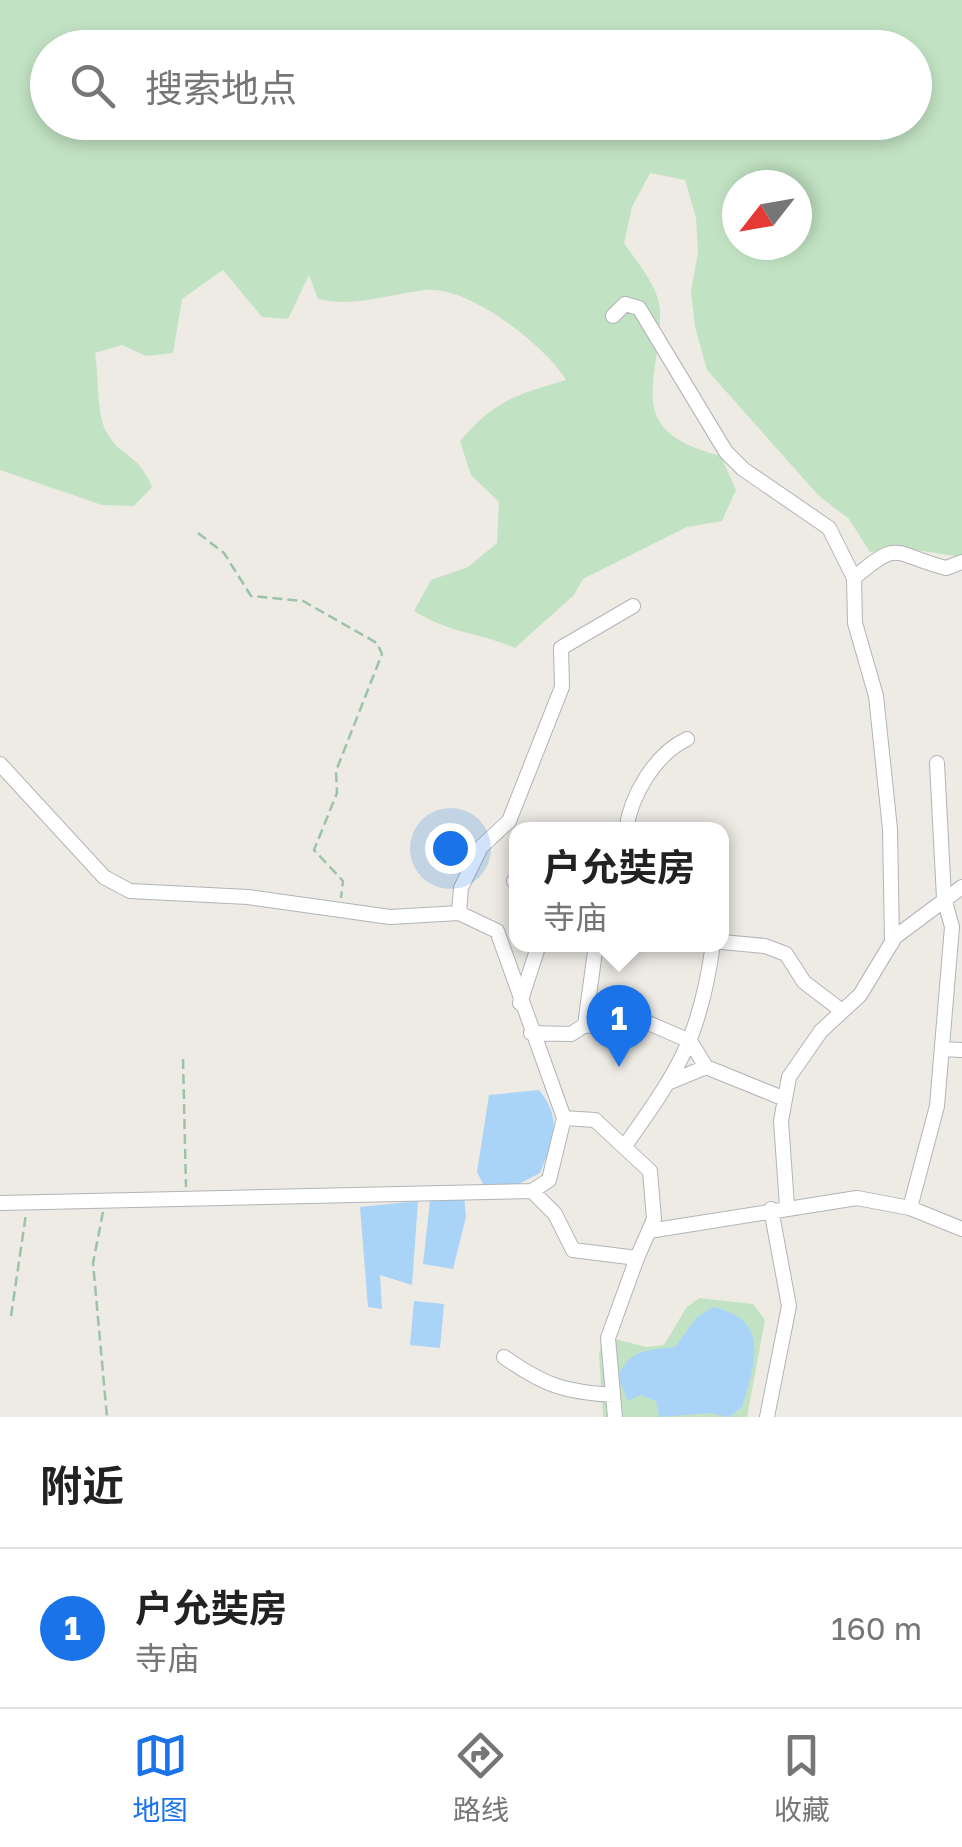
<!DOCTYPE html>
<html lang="zh">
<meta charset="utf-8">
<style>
body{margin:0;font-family:"Golos Text","Noto Sans SC",sans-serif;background:#f6f6f6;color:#222}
.compass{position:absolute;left:722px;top:170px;width:90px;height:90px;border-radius:50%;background:#fff;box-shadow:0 5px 15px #0003;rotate:239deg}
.you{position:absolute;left:450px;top:848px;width:35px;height:35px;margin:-25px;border:8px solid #fff;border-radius:50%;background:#1a73e8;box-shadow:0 0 0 15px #1a73e833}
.badge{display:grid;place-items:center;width:65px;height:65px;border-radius:50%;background:#1a73e8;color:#fff;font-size:32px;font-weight:700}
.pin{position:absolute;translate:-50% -82px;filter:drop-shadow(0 2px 5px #0008)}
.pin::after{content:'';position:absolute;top:52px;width:35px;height:30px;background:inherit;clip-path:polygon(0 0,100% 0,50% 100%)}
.popup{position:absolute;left:509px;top:822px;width:220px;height:130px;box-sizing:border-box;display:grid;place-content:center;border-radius:20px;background:#fff;filter:drop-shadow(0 2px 8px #0005);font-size:32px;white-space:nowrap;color:#767676}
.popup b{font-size:38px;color:#222}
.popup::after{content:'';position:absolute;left:50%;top:100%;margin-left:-20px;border:20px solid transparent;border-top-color:#fff}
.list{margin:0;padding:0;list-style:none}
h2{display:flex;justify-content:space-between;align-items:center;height:130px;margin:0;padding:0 40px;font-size:42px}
h2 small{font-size:32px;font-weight:400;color:#767676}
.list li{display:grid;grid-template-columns:65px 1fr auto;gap:30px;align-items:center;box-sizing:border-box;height:160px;padding:0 40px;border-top:2px solid #e0e0e0}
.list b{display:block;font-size:38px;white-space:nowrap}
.list p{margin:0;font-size:32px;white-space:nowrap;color:#767676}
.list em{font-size:32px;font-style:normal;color:#767676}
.icon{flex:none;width:55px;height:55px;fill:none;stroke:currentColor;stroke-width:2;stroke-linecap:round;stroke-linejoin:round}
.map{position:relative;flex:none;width:962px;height:1417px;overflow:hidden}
.search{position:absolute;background:#fff;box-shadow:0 5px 15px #0003;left:30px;right:30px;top:30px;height:110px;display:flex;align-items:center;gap:25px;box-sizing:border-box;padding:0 35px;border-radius:55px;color:#767676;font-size:38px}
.sheet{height:290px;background:#fff}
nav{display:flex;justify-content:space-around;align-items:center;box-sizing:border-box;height:140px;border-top:2px solid #e0e0e0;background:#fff;font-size:28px;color:#767676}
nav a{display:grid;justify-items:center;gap:5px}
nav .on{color:#1a73e8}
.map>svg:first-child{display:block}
.green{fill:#c2e3c3;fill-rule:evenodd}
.water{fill:#a9d4f8}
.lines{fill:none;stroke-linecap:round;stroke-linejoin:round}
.minor-casing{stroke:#b1b4b8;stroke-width:16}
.path{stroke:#9cc3a8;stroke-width:2.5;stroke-dasharray:10 5;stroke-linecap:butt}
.minor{stroke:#fff;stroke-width:14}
</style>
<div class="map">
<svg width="962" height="1417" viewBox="0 0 962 1417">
<rect width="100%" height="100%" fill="#edebe4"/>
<!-- green -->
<path class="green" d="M0,0H962V557L909,549L870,552L849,519L818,495L707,370L695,327L691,291L698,253L696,218L685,180L650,173L632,207L624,243C636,261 660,288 660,311C661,383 620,431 721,456L736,490L722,521L687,527L583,579L574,595L515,648C477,632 449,633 414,611L431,580L468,567L497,543L499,502L471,475L460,441C495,400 516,395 566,380C545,345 468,285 425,290C388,294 355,308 318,299L309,275L288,319L262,317L223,270L182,299L173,353L146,356L122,345L95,353C99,376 96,414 107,433C122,459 138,452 152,487L134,506L102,505L0,470ZM48,48H914V122H48ZM737,185H797V245H737Z
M699,1298L753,1304L765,1320L747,1417H603L599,1355L603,1336L646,1347L664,1345L686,1308Z"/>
<!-- water -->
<path class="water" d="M539,1090C563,1119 553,1141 540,1173L511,1188L494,1184L485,1188L477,1172L489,1095Z
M464,1195L466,1217L453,1269L423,1264L430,1201Z
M418,1201L412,1285L380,1275L382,1309L368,1307L360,1207Z
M414,1301L444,1304L440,1348L410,1345Z
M713,1307C770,1319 756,1362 742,1407L729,1417L710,1413L659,1417L656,1401L640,1395L628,1401L618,1377C629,1349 648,1350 675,1347L697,1317Z"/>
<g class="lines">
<defs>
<path id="minor" d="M613,316L625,304L639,308L726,452L743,469L829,528L854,578L855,623L876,696L890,829L892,943
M854,578C901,538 892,554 946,568L962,562
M0,764L104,877L130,891L248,897L390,917L459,913
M626,830C631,795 655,754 687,739
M514,881L516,882
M722,942L765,946L786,954L804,982L842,1011
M520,1003L539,944
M585,1025L596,944
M531,1033L571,1034L585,1025L630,1031L646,1022L690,1041L706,1067
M942,1049L962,1050
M670,1082L706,1067L785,1099
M564,1118L497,931L459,913L461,888L481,847L509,821L562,687L561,648L633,606
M624,1147C678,1071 700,1039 713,944
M0,1203L532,1191L549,1180L564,1118L595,1120L650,1171L654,1219L637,1258L573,1250L555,1214L532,1191
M787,1206L781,1121L789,1077L821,1031L860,995L895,937L962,887
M910,1208L937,1106L952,927L944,898L937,763
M649,1231L857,1198L910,1208L962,1229
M504,1357C544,1385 564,1392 613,1395
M615,1417L608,1338L637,1258
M767,1417L789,1306L771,1209"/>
</defs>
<!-- minor casing -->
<use href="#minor" class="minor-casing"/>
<!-- path -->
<path class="path" d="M198,533L224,553L251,596L303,601L377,643L382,654L336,771L337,793L314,850L343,881L341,898
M183,1059L186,1187
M103,1212L93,1263L107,1417
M11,1316L26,1214"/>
<!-- minor -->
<use href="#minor" class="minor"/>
</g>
</svg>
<svg class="compass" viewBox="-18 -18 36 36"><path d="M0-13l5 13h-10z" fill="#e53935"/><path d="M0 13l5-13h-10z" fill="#767676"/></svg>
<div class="you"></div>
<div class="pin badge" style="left:619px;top:1067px">1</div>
<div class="popup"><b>户允奘房</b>寺庙</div>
<div class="search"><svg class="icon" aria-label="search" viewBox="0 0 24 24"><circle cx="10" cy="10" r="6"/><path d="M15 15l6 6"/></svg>搜索地点</div>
</div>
<section class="sheet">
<h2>附近<small></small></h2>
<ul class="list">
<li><span class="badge">1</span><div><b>户允奘房</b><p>寺庙</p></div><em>160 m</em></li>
</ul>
</section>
<nav>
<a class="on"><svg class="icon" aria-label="map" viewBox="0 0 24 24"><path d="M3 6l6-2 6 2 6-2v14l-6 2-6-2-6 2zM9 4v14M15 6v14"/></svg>地图</a>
<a><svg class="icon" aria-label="directions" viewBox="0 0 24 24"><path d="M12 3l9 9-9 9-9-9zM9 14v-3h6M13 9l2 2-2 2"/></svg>路线</a>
<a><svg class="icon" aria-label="saved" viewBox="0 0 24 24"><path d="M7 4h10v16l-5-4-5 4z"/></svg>收藏</a>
</nav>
